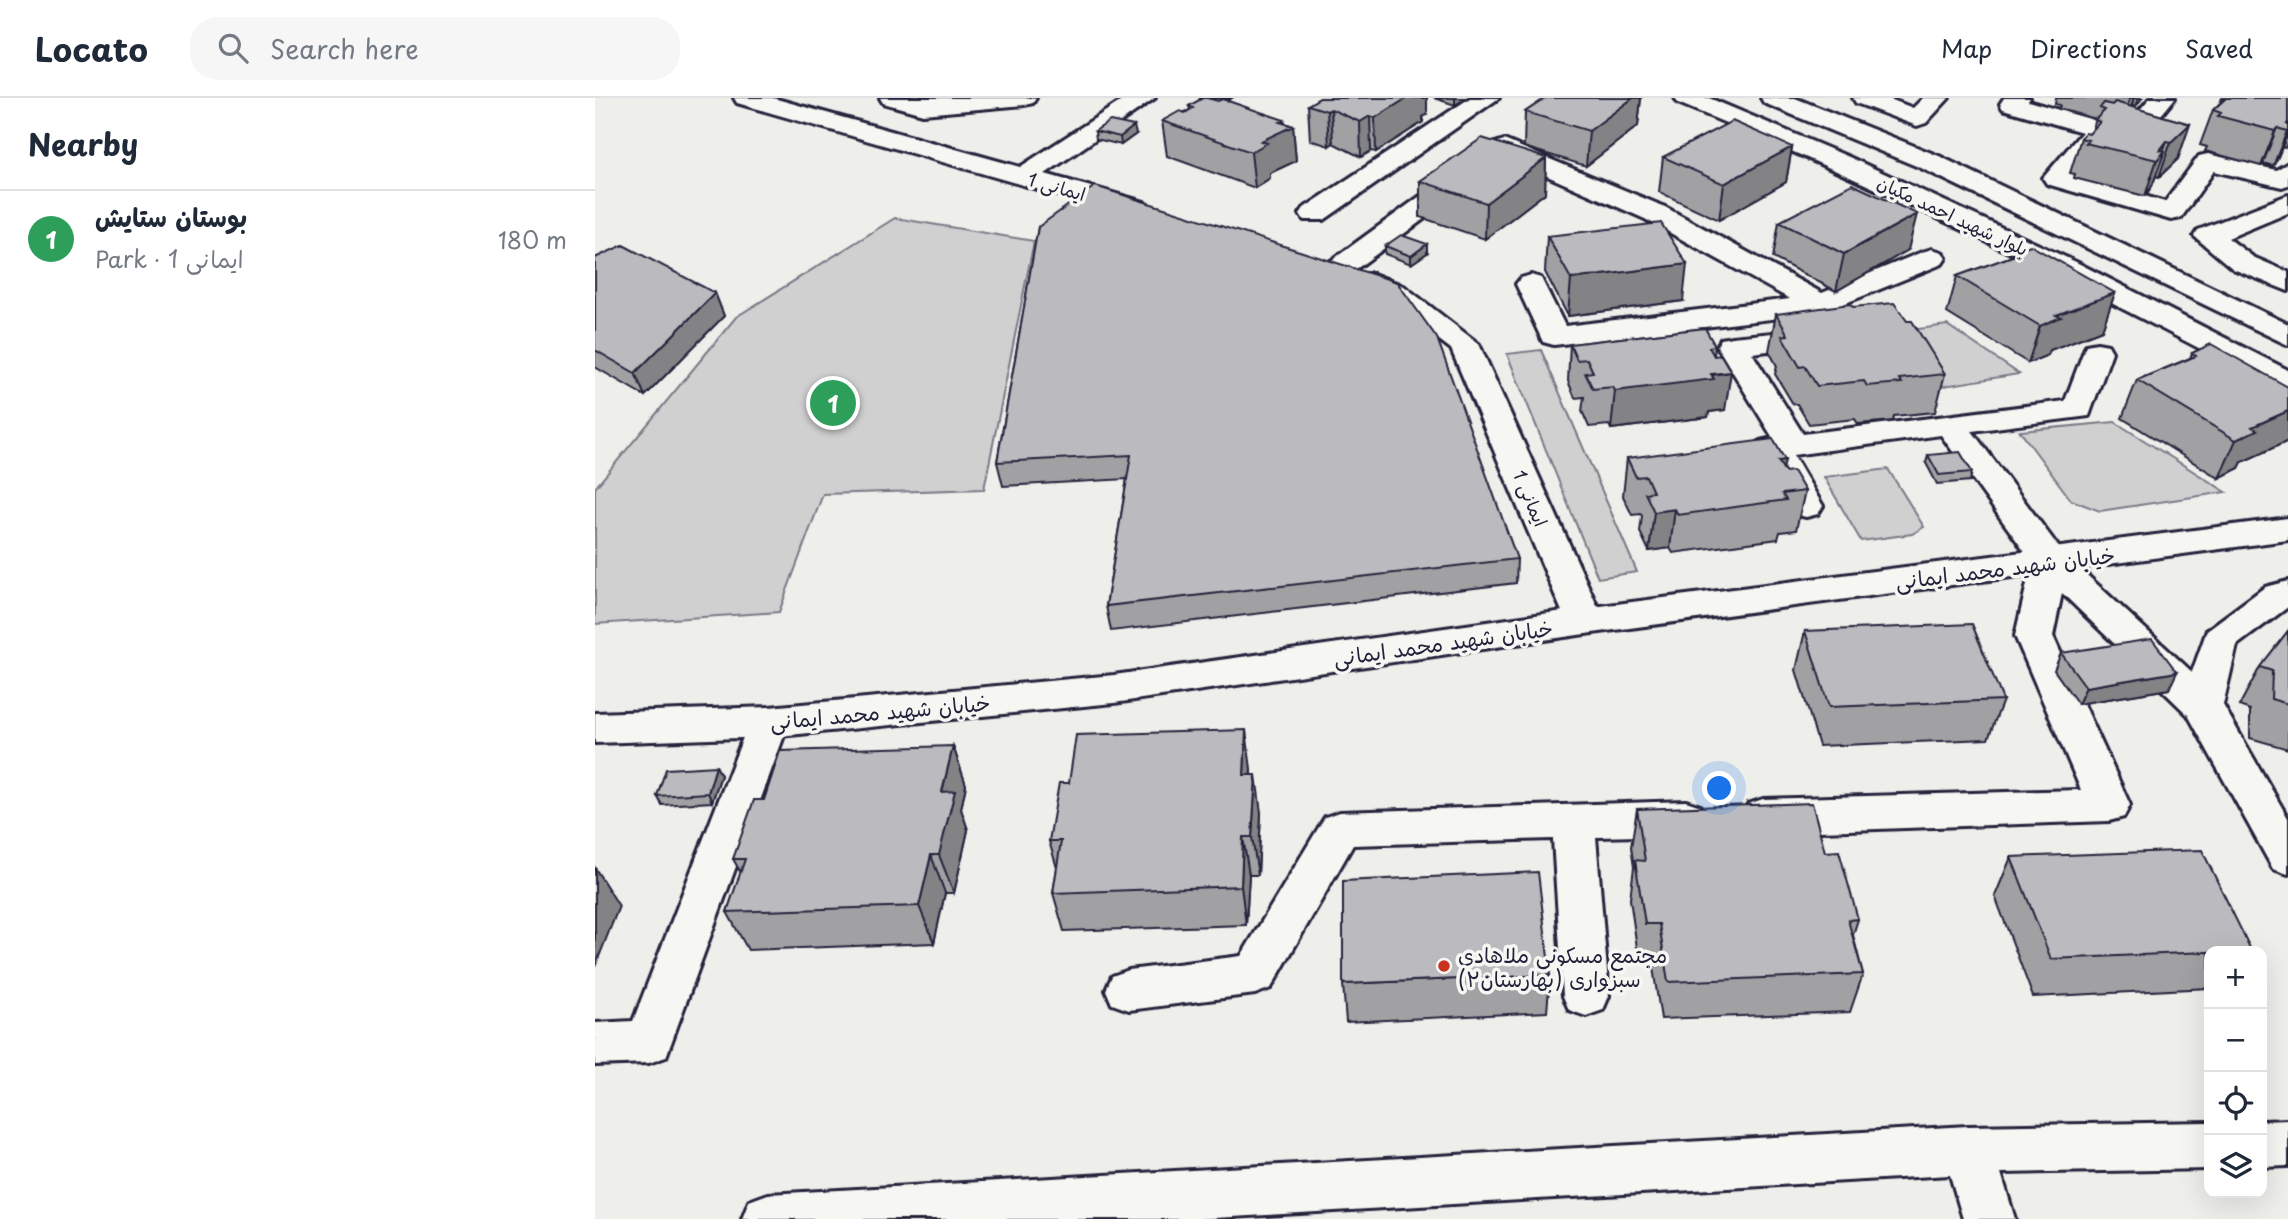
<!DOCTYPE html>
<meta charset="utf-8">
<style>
body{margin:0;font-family:"Playpen Sans","Playpen Sans Arabic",sans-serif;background:#f6f6f7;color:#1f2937}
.controls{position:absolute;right:21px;bottom:21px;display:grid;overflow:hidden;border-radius:14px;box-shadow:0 7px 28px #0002}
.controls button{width:63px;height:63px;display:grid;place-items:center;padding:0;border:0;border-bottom:2px solid #e0e1e3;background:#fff;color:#1f2937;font:35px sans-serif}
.you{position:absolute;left:1125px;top:691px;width:24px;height:24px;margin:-18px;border:5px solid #fff;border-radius:50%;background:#1a73e8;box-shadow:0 0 0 10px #1a73e833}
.badge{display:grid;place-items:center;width:46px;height:46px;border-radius:50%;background:#111827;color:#fff;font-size:23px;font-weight:700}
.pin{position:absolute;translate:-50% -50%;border:4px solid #fff;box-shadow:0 2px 7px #0006}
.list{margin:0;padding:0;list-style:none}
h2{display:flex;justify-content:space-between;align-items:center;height:91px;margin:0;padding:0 28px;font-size:30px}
h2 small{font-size:23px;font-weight:400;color:#747a83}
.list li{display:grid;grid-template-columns:46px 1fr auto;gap:21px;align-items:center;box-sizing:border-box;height:98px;padding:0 28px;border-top:2px solid #e0e1e3}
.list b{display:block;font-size:26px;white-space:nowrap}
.list p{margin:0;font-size:23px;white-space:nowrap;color:#747a83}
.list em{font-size:23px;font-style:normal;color:#747a83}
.icon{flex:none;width:38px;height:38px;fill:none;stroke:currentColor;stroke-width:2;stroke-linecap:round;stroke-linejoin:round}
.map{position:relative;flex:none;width:1693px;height:1121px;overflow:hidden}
header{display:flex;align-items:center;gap:42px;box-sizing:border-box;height:98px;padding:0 35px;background:#fff;border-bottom:2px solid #e0e1e3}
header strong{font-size:33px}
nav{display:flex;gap:38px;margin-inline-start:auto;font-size:24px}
.search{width:490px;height:63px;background:#f6f6f7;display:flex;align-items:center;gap:18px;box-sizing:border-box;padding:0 24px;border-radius:28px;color:#747a83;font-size:26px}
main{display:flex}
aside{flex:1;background:#fff}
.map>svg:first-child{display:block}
.green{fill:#d0d0d1;stroke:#797986;stroke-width:2}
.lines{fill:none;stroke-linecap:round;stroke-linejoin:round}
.minor-casing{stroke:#22223b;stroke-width:6}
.tertiary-casing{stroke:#22223b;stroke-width:6}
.secondary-casing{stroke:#22223b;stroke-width:6}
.minor{fill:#f6f6f2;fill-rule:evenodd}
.tertiary{fill:#f6f6f2;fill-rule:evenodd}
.secondary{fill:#f6f6f2;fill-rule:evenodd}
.wall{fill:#a1a1a4;stroke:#22223b;stroke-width:2}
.shaded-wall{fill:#838386;stroke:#22223b;stroke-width:2}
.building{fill:#bbbbbf;stroke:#22223b;stroke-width:2}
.poi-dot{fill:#c8321e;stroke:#f6f6f2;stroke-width:2.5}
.labels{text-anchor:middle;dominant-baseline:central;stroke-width:7;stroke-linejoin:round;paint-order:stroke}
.far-street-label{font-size:18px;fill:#22223b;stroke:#f6f6f2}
.street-label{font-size:21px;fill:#22223b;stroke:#f6f6f2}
.poi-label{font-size:21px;fill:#22223b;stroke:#f6f6f2;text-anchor:start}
</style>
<header>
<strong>Locato</strong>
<div class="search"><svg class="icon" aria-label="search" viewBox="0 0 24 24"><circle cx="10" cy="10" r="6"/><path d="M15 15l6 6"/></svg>Search here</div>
<nav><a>Map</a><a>Directions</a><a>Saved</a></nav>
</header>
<main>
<aside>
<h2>Nearby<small></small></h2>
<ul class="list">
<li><span class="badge" style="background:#2e9e5b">1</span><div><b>بوستان ستایش</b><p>Park · ایمانی 1</p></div><em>180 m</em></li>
</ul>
</aside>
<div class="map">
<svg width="1693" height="1121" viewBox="0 0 1693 1121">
<rect width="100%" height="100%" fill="#eeeeeb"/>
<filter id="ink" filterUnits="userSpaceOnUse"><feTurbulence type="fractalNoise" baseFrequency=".0143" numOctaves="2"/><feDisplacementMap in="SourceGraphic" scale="14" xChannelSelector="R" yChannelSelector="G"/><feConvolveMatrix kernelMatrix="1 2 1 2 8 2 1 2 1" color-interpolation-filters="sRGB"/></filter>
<g filter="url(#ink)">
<!-- green -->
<path class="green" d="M300,120L439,143L389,391L228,396L184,514L0,526V390L141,219Z
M1352,227L1424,276L1337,290L1302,234Z
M946,252L1042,474L1003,480L912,256Z
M1520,324L1631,394L1505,413L1476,402L1425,333Z
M1293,371L1329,429L1317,436L1266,443L1229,379Z"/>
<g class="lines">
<defs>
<path id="minor" d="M139,0H178L425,69L531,0H560L450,76L549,104L553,110L549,116H529L142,5Z
M285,0H441L438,5L429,7L328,16L288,5Z
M875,0H904L729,122H709L705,116L709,110Z
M1258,0H1292L1318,10L1328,0H1354L1331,25L1322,28L1261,5Z
M1409,0H1435L1433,3L1512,26L1516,31L1478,77L1570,104L1604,58L1613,56L1681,72L1693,65V87L1687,89L1619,73L1586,120L1576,122L1452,86L1448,80L1487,34L1408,11L1405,6Z
M1555,0H1580L1557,28H1539L1535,23Z
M909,42L1070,109L1227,195L1327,154L1337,151L1347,154L1351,160L1347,166L1226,215L959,247L948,244L921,186L926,180L936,177L946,180L970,228L1195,201L1050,121L900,55L896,50L900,45Z
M866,73L875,75L879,81L875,87L753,177L743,180L733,177L729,171L733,165L857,75Z
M1693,97V115L1633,140L1658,159L1693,174V193L1638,171L1599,138L1603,132Z
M776,175L809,188L884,246L1009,523L1003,532L990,536L977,532L971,523L856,251L789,200L766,190L761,184L766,178Z
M1228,230L1239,233L1243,239L1239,245L1157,255L1208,336L1470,303L1491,247L1502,245L1513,247L1517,254L1494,318L1377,333L1468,455L1597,574L1612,532L1670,489L1693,483V509L1642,547L1628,607L1693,720V776L1678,771L1593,617L1467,495L1458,538L1535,707L1529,719L1514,723L1168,735L1153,730L1147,718L1153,706L1168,701L1486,692L1420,538L1437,464L1346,337L1198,357L1228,408L1223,416L1211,419L1199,416L1160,350L1165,343L1178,340L1122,248L1126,241L1137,239Z
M174,609L188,614L194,624L71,959L54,965L0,967V925L38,923L154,624L160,614Z
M1091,703L1106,708L1112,720L1106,732L1091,737L1001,739L1014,898L1008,912L991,918L974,912L968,898L958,741L758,747L676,890L660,896L534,912L517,906L511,892L517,878L534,872L646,858L730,719L745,714Z
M1693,1022V1068L1667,1069V1023Z
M1614,1024V1071L1406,1075L1420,1121H1368L1355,1077L602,1121H147L154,1103L173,1096L1373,1028Z"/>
<path id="tertiary" d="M1693,420V442L990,536L519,605L174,639L0,645V615L174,609L519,577L990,510Z"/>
<path id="secondary" d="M1080,0H1114L1254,59L1481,164L1693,272V293L1682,291C1486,187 1288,89 1083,5Z
M1166,0H1200L1344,58L1693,226V247L1326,70L1169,5Z"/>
</defs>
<!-- minor casing -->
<use href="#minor" class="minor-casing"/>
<!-- tertiary casing -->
<use href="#tertiary" class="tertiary-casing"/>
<!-- secondary casing -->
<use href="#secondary" class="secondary-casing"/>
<!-- minor -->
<use href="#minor" class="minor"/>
<!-- tertiary -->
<use href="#tertiary" class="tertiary"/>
<!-- secondary -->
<use href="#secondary" class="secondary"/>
</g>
<!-- wall -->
<path class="wall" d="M604,0H637L634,2L628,1L698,28L701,63L675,75V80L660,90L572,58L567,23L595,12L594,8L606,1Z
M725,0H832V16L828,19V24L781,54L776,53L766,59L738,45L734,48L715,42L713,7Z
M839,0H871L860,7Z
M951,0H1046L1043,28L991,68L929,49L930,14Z
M1461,0H1547L1541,8L1537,7L1536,9L1595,26L1583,61L1564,79L1561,78L1557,88L1550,98L1479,80L1480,76L1475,75L1486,40L1494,36L1497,33L1501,21L1464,11L1465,7L1460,6Z
M1627,0H1693V44L1690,50L1687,49L1682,61L1678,68L1668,65L1666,68L1610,53L1612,49L1605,47L1618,12L1625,5Z
M500,33L541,36L526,47L501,41Z
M1197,49L1191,84L1124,122L1064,94L1068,59Z
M951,60L950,95L890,141L825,119V83Z
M1184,124L1313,152L1241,193L1178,160Z
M443,129L922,461L921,485L516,533L511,508L532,381L408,388L402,364Z
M952,138L1088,203L973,218L950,174Z
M790,148L832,155L816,166L790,156Z
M1416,155L1520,195L1507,232L1455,252L1453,257L1433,265L1352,215L1362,178L1415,159Z
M0,160L120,195L129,218L50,298L0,269Z
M1181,216L1312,223L1350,276L1340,314L1299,318L1298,323L1263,326L1260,321L1214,326L1202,306H1198L1180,276L1182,268L1174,253Z
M975,246L1120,248L1119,258L1130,312L1114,314L1113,319L1016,331L1014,327L994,329L987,313L989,299L980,300L973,283Z
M1597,255L1693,289V343L1647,364L1644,370L1624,380L1527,320L1542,282L1595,260Z
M1333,357L1377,374L1375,383L1342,386L1331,365Z
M1032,360L1188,371L1210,393L1201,432L1185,434L1183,441L1078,455L1075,450L1054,453L1045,434L1047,418L1046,416L1037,417L1028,398Z
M1210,533L1408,602L1393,641L1224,648L1201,572Z
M1693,533V651L1655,640V612L1644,608L1665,569Z
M1466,555L1574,591L1483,606L1459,572Z
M358,648L371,687L366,711L373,732L359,795H350L339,845L153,852L132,814L146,775L138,761L169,702Z
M121,668L126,677L117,704L67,707L62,698Z
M656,671V677L666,715L663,777H654L651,827L469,833L458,795L462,770L454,743Z
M1042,711L1230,754L1263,821L1258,837L1268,876L1255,914L1066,921L1057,863L1044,864L1035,801L1039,769L1036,749Z
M1416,759L1656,852V853H1614V890L1438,899L1400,798Z
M955,877L952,914L751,924L748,886Z"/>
<!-- shaded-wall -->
<path class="shaded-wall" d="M619,0H629V1L620,7Z
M812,0H832V16L828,19V24L781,54L780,20Z
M860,0H871L860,7Z
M1038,0H1046L1043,28L991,68L994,33Z
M1535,0H1539L1537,7L1526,25Z
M1543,0H1547L1541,8Z
M736,11L738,45L734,48L732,13Z
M775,18L776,53L766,59L765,24Z
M689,22L690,32L698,28L701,63L675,75V80L660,90L656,54L666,43L685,24Z
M1693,24V35L1682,61L1678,68L1692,33L1689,32Z
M1595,26L1583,61L1564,79L1576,44Z
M539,28L541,36L526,47L525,39Z
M1682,30L1668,65L1666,68L1680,33Z
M1572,43L1567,56L1570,53L1557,88L1550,98L1565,52Z
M1197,49L1191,84L1124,122L1129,86Z
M951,60L950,95L890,141L891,105Z
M1322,116L1313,152L1241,193L1249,156Z
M832,146V155L816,166V158Z
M1092,166L1088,203L973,218L976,181Z
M120,195L129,218L50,298L40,275Z
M1520,195L1507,232L1455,252L1453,257L1433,265L1445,228L1461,217Z
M1136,274L1130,312L1114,314L1113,319L1016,331L1020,293Z
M1693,313V343L1647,364L1644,370L1624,380L1641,342L1657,329Z
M1190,362L1182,401L1183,363Z
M1080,411L1075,450L1054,453L1059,414Z
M1582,574L1574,591L1483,606L1491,589Z
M651,632L656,671L654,716L649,677Z
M358,648L371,687L366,711L373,732L359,795L344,757L347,694Z
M121,668L126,677L117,704L113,695Z
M661,677L666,715L663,777L657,739Z
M648,739L654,777L651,827L646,788Z
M336,757L350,795L339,845L324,808Z
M0,770L24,808L0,869Z"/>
<!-- building -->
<path class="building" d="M608,0H612L623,3L627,1L689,22L685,24L698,28L666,43L672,45L656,54L567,23L585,13L590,15L598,10L594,8Z
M725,0H812L780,20L775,18L765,24L736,11L732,13L713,7Z
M951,0H1038L994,33L930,14Z
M1631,0H1693V24L1692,26H1693V32L1692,33L1682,30L1680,33L1623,18L1626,15L1618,12Z
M1520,4L1595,26L1576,44L1572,43L1565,52L1570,53L1562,62L1490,45L1493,42L1486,40L1490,35L1494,36L1505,24L1500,22L1510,12L1505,10L1509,5L1517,7Z
M515,23L539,28L525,39L500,33Z
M1137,23L1197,49L1129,86L1068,59Z
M887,40L951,60L891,105L825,83Z
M1257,86L1322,116L1249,156L1184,124Z
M500,88L802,184L842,240L922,461L511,508L536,357L402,364L443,129Z
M1066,125L1092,166L976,181L952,138Z
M806,137L832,146L816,158L790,148Z
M28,147L120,195L40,275L0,252V160Z
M1435,147L1520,195L1461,217L1466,219L1445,228L1362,178L1420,157L1416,155Z
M1299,205L1312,223H1317L1350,276L1304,281L1307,285L1272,288L1269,283L1222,288L1210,268L1205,269L1187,238L1193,237L1181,216L1255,206L1258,209Z
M1110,230L1120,248L1114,249L1119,258L1126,257L1136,274L1116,276L1119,281L1020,293L1018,289L998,291L990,275L998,274L992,261L982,262L975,246Z
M1616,246L1693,289V313L1657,329L1662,332L1641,342L1542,282L1601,258L1597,255Z
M1178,341L1190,362L1183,363L1190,374L1198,373L1210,393L1187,396L1191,402L1083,417L1080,411L1059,414L1050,395L1058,394L1051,378L1041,379L1032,360Z
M1365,354L1377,374L1344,377L1333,357Z
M1377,526L1408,602L1234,609L1210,533Z
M1693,533V606L1676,601L1677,573L1665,569Z
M1557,541L1582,574L1491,589L1466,555Z
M651,632L649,677H661L657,739H648L646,788L458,795L466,743H454L464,685H474L481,637Z
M358,648L347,694L360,693L344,757H336L324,808L132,814L150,761H138L159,702H169L185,653Z
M121,668L113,695L62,698L71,671Z
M1217,705L1230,754L1244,753L1263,821L1253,822L1268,876L1073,884L1064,826H1050L1040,762L1050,763L1042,711Z
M1607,752L1656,852L1456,861L1416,759Z
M943,774L955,877L748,886V783Z"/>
</g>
<!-- markers -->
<circle class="poi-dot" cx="849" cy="868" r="7"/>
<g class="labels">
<!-- far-street labels -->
<g class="far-street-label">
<text transform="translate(462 88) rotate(16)">ایمانی 1</text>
<text transform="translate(1358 117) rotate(25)">بلوار شهید احمد مکیان</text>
<text transform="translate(936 400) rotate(67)">ایمانی 1</text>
</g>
<!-- street labels -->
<g class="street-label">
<text transform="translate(1410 469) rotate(-7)">خیابان شهید محمد ایمانی</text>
<text transform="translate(848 544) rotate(-8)">خیابان شهید محمد ایمانی</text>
<text transform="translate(285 613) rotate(-5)">خیابان شهید محمد ایمانی</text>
</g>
<!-- poi labels -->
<g class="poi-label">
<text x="863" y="856">مجتمع مسکونی ملاهادی<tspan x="863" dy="24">سبزواری (بهارستان۲)</tspan></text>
</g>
</g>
</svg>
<div class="controls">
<button>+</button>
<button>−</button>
<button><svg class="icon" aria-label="locate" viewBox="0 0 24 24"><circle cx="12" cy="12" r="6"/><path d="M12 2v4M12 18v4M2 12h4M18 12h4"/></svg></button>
<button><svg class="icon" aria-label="layers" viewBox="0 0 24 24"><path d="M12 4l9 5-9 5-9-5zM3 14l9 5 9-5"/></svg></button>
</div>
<div class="you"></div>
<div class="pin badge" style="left:238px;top:305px;background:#2e9e5b">1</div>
</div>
</main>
